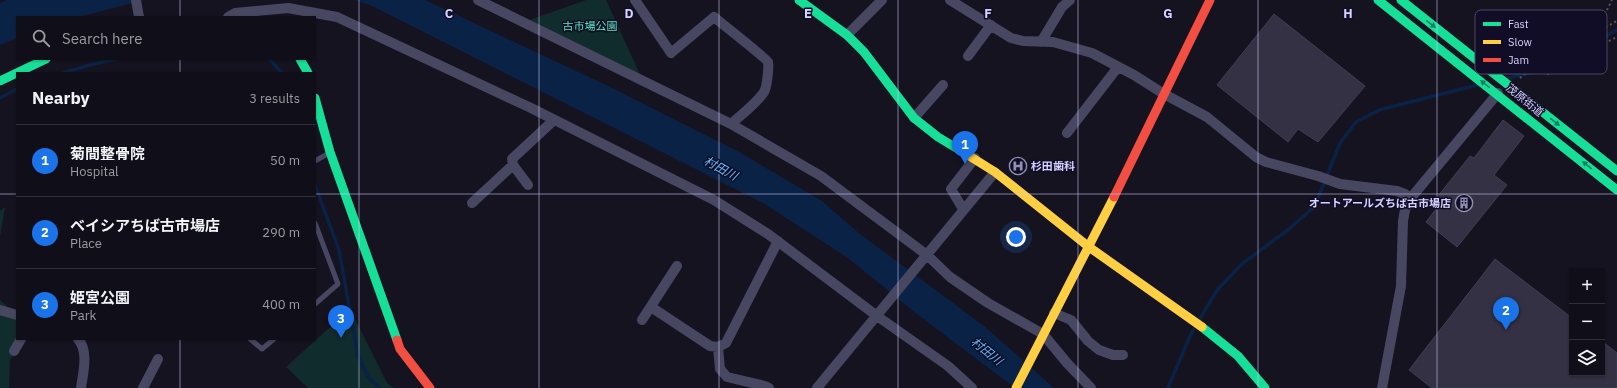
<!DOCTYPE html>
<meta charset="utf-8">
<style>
body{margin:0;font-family:"IBM Plex Sans","Noto Sans JP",sans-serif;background:#1e1c25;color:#f1f3f6}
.controls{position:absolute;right:12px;bottom:12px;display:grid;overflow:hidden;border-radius:0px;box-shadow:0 1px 3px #0004}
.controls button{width:36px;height:36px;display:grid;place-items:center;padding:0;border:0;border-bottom:1px solid #302e37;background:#100e18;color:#f1f3f6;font:20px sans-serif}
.you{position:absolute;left:1016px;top:237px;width:14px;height:14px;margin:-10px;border:3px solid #fff;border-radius:50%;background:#1a73e8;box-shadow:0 0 0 6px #1a73e833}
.badge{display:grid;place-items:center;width:26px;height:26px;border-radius:50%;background:#1a73e8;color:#fff;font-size:13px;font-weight:700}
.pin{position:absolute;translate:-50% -33px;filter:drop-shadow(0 1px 2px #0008)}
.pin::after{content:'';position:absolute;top:21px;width:14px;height:12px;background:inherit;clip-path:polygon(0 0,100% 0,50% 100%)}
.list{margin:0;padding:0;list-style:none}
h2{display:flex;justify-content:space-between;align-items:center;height:52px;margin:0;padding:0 16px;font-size:17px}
h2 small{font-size:13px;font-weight:400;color:#9c9ca2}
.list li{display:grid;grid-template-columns:26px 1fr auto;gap:12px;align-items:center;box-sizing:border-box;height:72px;padding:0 16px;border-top:1px solid #302e37}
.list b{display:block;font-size:15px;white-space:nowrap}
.list p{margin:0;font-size:13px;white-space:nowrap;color:#9c9ca2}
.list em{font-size:13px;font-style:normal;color:#9c9ca2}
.icon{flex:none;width:22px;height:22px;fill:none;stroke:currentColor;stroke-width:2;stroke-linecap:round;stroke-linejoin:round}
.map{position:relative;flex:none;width:1617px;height:388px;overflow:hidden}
.search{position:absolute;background:#100e18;box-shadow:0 1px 3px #0004;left:16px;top:16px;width:300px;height:44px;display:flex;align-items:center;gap:10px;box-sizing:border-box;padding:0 14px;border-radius:0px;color:#9c9ca2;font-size:15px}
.panel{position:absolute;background:#100e18;box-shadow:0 1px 3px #0004;left:16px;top:72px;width:300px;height:268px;border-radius:0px}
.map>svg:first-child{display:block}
.green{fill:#112c2c}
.water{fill:#0a2245}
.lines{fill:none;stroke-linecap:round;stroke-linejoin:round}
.stream{stroke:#0a2245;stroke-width:3.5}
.building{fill:#333143;stroke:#413e54}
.path{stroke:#495a69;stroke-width:2;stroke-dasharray:2 3;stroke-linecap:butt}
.lane{stroke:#484761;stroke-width:5}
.street{stroke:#484761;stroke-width:10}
.fast{stroke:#16e098;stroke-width:9}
.slow{stroke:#ffcf43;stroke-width:9}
.jam{stroke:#f24e42;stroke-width:9}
.oneway{fill:#148165}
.grid{fill:none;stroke:#d6d2ff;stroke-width:1;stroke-opacity:0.55}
.labels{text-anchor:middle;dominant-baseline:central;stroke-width:3;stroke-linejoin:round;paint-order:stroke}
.park-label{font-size:11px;fill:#58e6be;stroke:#110d26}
.street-label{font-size:11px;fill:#d6d2ff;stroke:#110d26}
.poi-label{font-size:11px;font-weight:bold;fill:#d6d2ff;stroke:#110d26;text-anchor:start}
.water-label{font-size:12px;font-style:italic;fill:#60baff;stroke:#110d26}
.key{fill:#110d26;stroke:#4c4867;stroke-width:1}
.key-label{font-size:11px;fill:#d6d2ff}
.grid-label{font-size:13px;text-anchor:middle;font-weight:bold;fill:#d6d2ff;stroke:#110d26;stroke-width:3;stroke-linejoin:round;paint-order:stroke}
</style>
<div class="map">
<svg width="1617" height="388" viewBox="0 0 1617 388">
<rect width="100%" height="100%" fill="#151320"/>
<!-- green -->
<path class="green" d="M586,0H606L642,79L524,22Z
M5,207L0,236V211Z
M0,300L17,315V339H24L10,360L9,388H0Z
M350,309L387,383L394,388H308L286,367Z"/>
<!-- water -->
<path class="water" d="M6,0H144L79,17H17V38L0,45V3Z
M355,0H425L606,85L741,153L822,201L860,234L984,326L1054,388H1015L913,311L848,258L763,203L372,6Z"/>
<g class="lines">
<!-- stream -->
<path class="stream" d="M269,59L282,73
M63,73L90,65L116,59
M1507,78L1541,71L1617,30
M0,98L17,89
M315,185L339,250L358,356L368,377L379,388
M1199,320L1218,289L1242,264L1289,229L1315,206L1340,143L1356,122L1379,110L1477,85
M1168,388L1190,336L1196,325"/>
</g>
<!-- building -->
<path class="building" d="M1274,14L1365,86L1318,142L1298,129L1288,142L1217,85Z
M1503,120L1524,136L1494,175L1507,185L1457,247L1426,222L1439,205L1434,201L1470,156L1474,158Z
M1495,259L1572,318V373H1602V341L1617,353V388H1432L1409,370Z"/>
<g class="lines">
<!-- path -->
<path class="path" d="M1601,29L1604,16L1612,0
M1535,65L1617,21
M1520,78L1535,65L1548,74L1564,63L1617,37"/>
<!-- lane -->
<path class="lane" d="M315,161L329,153
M315,223L338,284L315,304
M250,339L262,349L274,339"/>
<!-- street -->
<path class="street" d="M136,0L139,17
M478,0L731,124L821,176L927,255L950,277L988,303L1043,334L1067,363L1091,388
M635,0L671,53L714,17C721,23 766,58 768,62C769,68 767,87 764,92C757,103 741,115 731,124
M950,0L1011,38L1023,41L1053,42L1092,53L1134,75L1164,94L1207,117L1256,157L1266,162L1318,176L1340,184L1397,191L1405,194L1410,199
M228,17L235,13L288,8L337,17L531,108L714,200L768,234L877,316L948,366L972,388
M847,35L882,0
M1041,42L1062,7L1070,0
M968,56L991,25
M914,118L943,85
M1067,133L1118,67
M528,185L513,165L512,159L554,120
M472,203L513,165
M963,209L951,189L975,158
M651,307L710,346L718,347L726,343L778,241
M0,310L17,315
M1054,313L1071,320L1088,341L1099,350L1113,355H1123
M642,320L677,266
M78,339C89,351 83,373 81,388
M718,347L720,369L727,377L765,386L769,388
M14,351L21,339
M143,388L158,359
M817,388L995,172
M1382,388L1401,286L1403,221L1405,210L1410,199L1498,93"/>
<!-- fast -->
<path class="fast" d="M799,0L847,35L864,52L914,118L938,137L971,157
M1378,0L1617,190
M1401,0L1617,171
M300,59L308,73
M0,81L46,59
M315,98L330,152L397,340
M1202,327L1238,356L1265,388"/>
<!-- slow -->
<path class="slow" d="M971,157L995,172L1089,247L1202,327
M1016,388L1114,197"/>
<!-- jam -->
<path class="jam" d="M1114,197L1210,0
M397,340L400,349L430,388"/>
</g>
<!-- one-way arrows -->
<defs><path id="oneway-solid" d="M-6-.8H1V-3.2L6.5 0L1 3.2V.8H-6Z"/></defs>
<g class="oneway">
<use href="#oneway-solid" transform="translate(1431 24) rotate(38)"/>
<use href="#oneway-solid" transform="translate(1485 84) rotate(-142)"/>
<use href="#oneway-solid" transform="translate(1555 122) rotate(38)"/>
<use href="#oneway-solid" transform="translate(1587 165) rotate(-141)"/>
</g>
<!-- grid -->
<path class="grid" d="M180,0V17M359,0V388M539,0V388M719,0V388M898,0V388M1078,0V388M1258,0V388M1437,0V388M180,59V73M0,194H17M315,194H1617M180,339V388"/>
<!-- icons -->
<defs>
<symbol id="hospital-ring" viewBox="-11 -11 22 22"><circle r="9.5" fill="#110d26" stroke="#928fb1" stroke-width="1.5"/><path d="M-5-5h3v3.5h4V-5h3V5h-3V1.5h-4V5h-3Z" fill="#928fb1"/></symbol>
<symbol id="building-ring" viewBox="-11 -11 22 22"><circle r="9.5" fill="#110d26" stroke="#928fb1" stroke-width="1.5"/><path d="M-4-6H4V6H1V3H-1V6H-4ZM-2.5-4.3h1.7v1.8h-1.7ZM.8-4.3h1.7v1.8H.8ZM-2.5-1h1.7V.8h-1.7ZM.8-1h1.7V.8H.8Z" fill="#928fb1"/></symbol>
</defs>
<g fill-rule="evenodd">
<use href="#hospital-ring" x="1008" y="156" width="20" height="20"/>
<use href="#building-ring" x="1454" y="193" width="20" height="20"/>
</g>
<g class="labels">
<!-- park labels -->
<g class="park-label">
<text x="590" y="26">古市場公園</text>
</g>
<!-- street labels -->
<g class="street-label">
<text transform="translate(1525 100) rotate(39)">茂原街道</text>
</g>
<!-- poi labels -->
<g class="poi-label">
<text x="1031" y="166">杉田歯科</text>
<text x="1451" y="203" text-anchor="end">オートアールズちば古市場店</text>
</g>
<!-- water labels -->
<g class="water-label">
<text transform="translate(721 168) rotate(29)">村田川</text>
<text transform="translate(987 351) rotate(39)">村田川</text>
</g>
</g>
<!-- legend -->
<rect x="1475" y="10" width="132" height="64" rx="6" class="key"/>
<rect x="1483" y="22" width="18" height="4" fill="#16e098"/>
<rect x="1483" y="40" width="18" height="4" fill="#ffcf43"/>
<rect x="1483" y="58" width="18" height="4" fill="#f24e42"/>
<g class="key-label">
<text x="1508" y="28">Fast</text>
<text x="1508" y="46">Slow</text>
<text x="1508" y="64">Jam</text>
</g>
<g class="grid-label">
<text x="449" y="18">C</text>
<text x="629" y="18">D</text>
<text x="808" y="18">E</text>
<text x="988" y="18">F</text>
<text x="1168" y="18">G</text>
<text x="1348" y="18">H</text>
</g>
</svg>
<div class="controls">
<button>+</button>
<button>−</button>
<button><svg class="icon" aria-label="layers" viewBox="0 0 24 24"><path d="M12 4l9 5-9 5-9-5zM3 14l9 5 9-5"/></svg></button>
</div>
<div class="you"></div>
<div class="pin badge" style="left:965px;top:164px">1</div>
<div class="pin badge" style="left:1506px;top:330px">2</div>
<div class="pin badge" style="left:341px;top:338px">3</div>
<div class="search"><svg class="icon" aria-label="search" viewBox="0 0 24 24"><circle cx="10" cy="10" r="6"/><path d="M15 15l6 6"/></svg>Search here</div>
<section class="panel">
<h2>Nearby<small>3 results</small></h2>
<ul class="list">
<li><span class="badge">1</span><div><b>菊間整骨院</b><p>Hospital</p></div><em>50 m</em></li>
<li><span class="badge">2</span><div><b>ベイシアちば古市場店</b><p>Place</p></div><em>290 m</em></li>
<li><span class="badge">3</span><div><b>姫宮公園</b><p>Park</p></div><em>400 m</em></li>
</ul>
</section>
</div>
